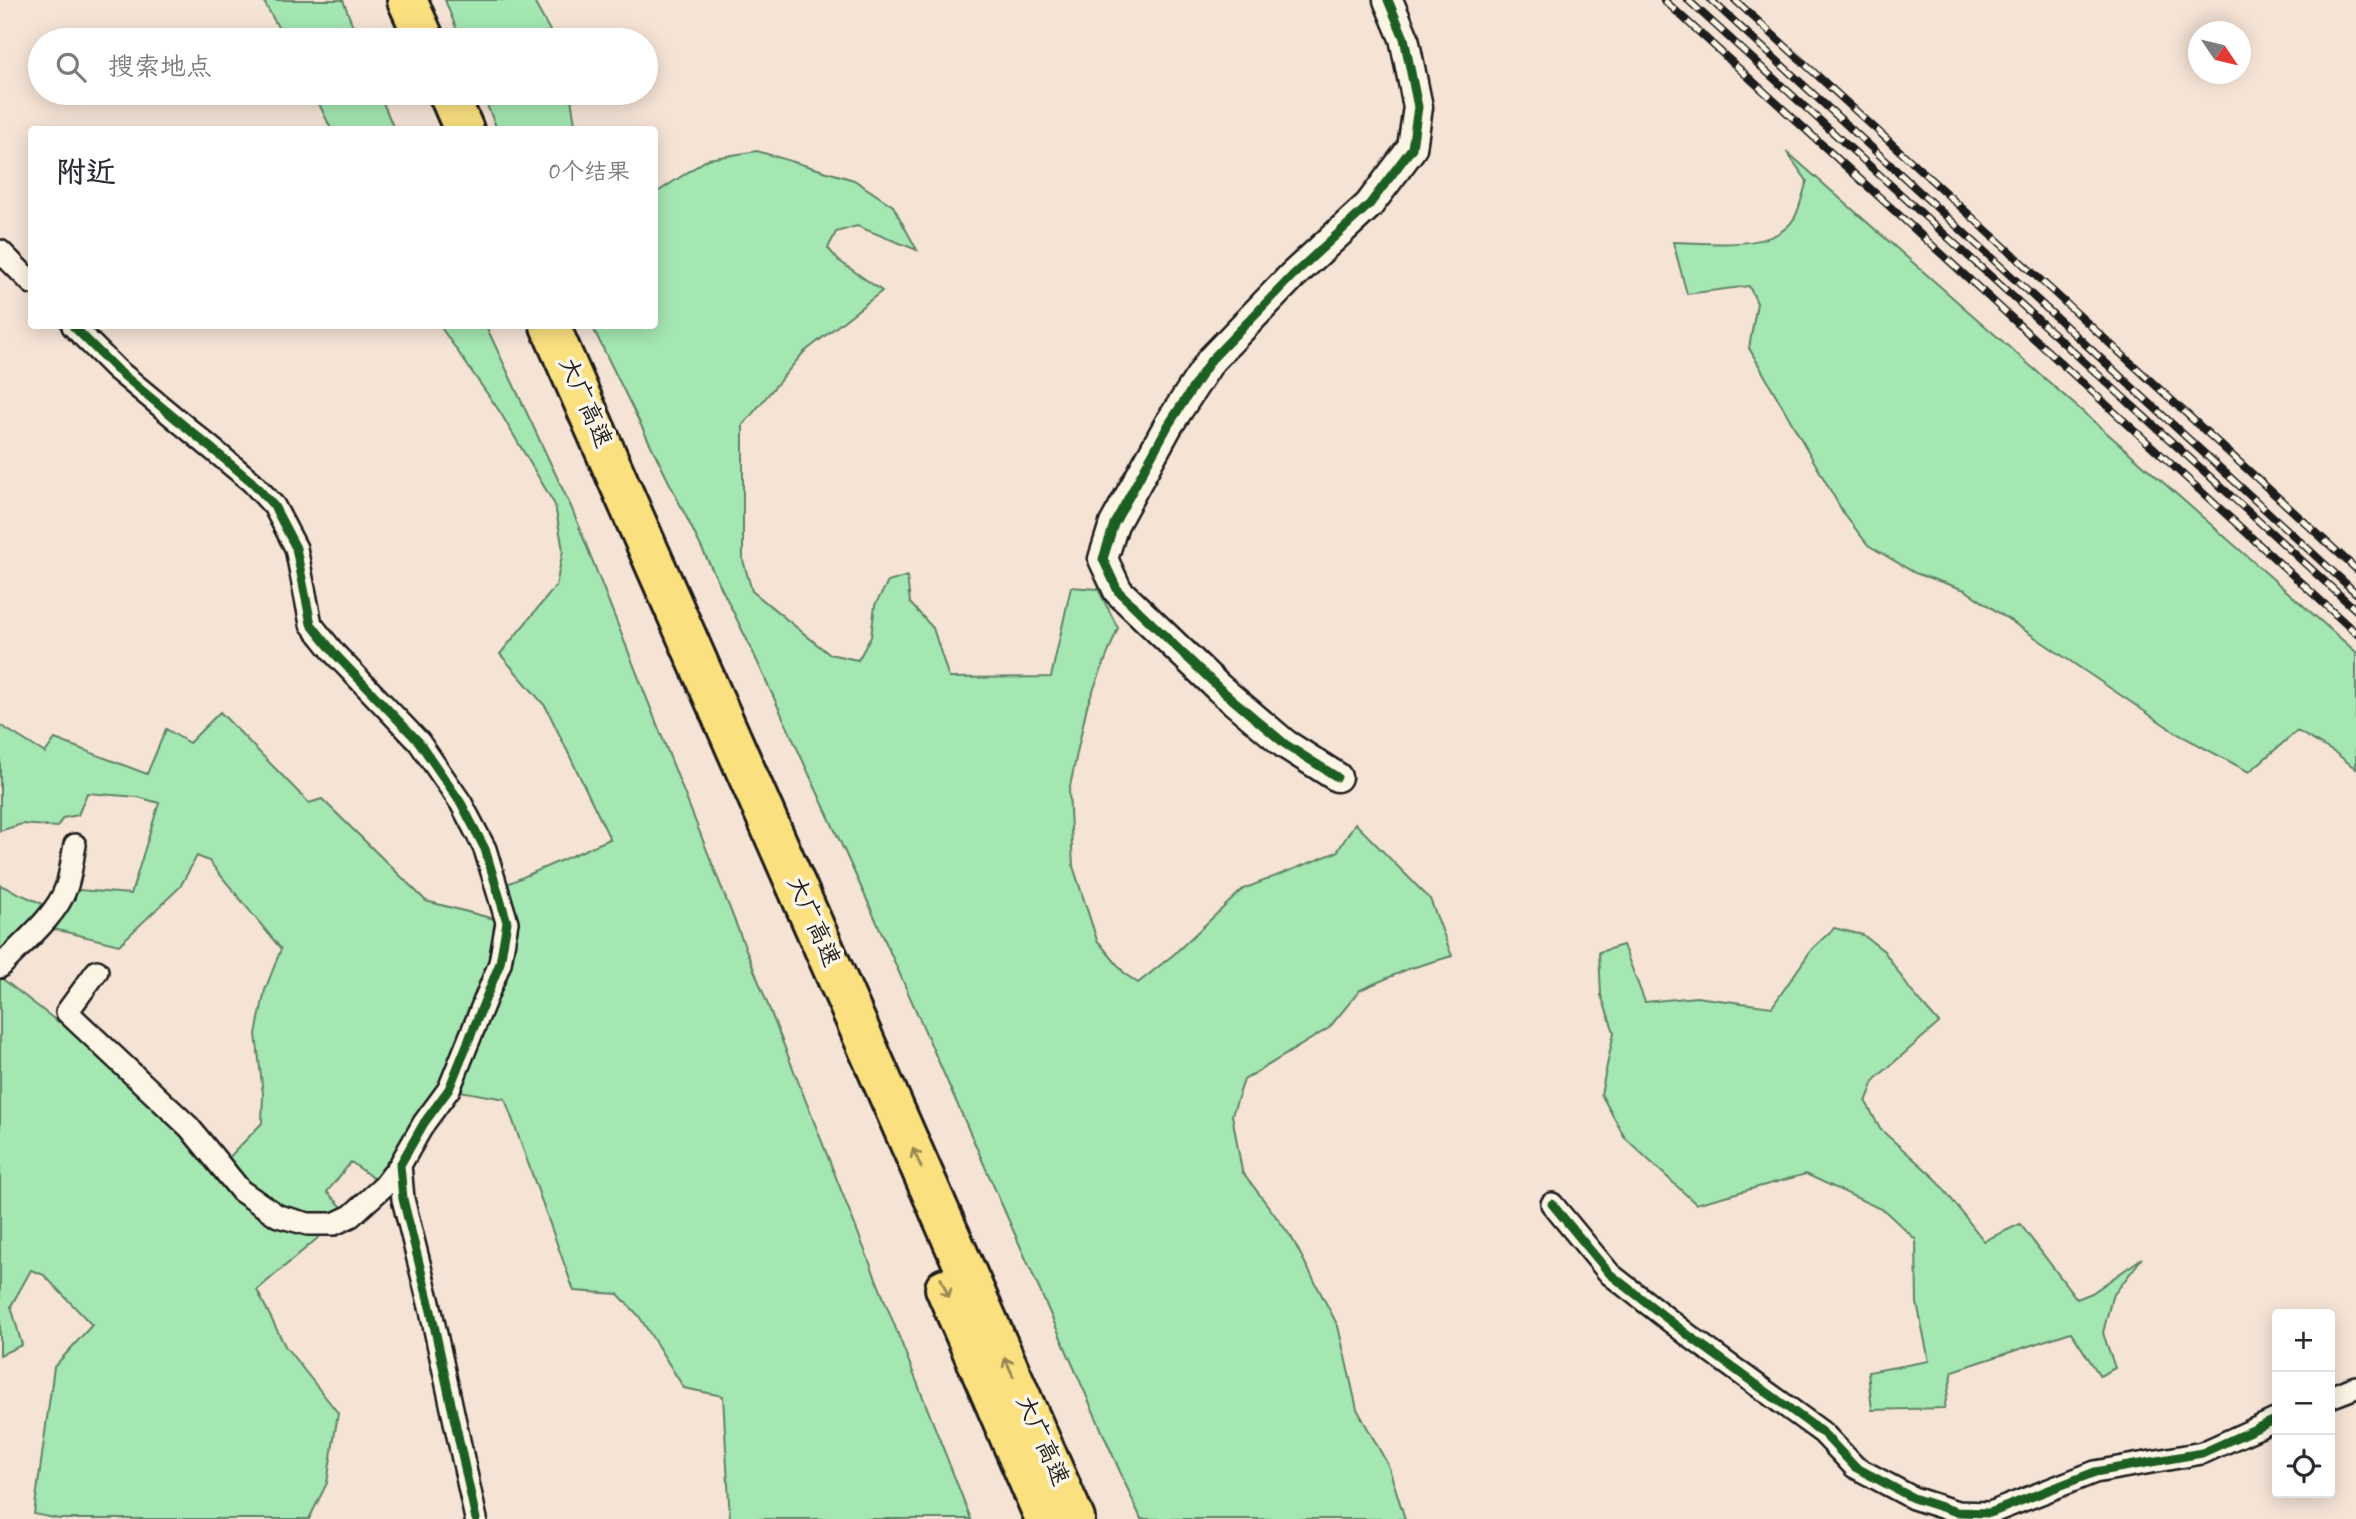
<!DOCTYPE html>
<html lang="zh">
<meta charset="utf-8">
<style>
body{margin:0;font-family:Mynerve,"LXGW WenKai TC",sans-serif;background:#f2f2f3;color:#2b2b33}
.controls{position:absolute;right:21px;bottom:21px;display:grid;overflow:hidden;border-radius:7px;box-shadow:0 4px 18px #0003}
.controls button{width:63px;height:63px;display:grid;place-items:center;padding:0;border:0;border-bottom:2px solid #e1e1e2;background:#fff;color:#2b2b33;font:35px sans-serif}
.compass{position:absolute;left:2188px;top:21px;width:63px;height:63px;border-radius:50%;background:#fff;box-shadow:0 4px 18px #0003;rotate:125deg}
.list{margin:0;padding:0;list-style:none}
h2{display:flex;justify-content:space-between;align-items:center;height:91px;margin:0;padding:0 28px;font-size:30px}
h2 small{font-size:23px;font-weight:400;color:#7c7c81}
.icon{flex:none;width:38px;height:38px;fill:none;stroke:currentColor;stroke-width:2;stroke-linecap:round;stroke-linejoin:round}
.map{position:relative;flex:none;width:2356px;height:1519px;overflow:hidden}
.search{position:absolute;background:#fff;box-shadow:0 4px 18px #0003;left:28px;top:28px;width:630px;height:77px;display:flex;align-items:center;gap:18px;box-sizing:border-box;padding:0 24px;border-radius:38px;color:#7c7c81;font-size:26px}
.panel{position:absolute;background:#fff;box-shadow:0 4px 18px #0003;left:28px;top:126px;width:630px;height:203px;border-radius:7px}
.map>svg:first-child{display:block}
.green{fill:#a4e7b2;stroke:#608267;stroke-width:2}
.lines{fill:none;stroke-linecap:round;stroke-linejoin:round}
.minor-casing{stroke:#1c1c1c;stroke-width:26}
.tertiary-casing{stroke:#1c1c1c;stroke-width:33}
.motorway-casing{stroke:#1c1c1c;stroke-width:44}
.minor{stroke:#fcf5e5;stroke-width:21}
.tertiary{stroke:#fcf5e5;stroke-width:28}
.motorway{stroke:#fbe080;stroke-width:38}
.rail-casing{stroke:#1c1c1c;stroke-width:8}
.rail{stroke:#fcf5e5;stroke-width:5;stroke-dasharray:16;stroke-linecap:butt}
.cycleway-casing{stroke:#fcf5e5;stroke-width:13}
.cycleway{stroke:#1b5e20;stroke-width:9}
.oneway{stroke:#978853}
.labels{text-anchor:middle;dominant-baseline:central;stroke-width:7;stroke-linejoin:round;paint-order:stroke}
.street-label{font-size:24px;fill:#1c1c1c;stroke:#fcf5e5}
</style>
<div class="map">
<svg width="2356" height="1519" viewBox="0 0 2356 1519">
<rect width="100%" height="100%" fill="#f5e4d6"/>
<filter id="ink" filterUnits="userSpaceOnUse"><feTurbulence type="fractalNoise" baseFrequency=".0143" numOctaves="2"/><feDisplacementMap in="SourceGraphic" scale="14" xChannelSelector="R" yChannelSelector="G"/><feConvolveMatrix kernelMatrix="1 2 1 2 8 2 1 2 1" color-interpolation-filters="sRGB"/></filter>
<g filter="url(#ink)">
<!-- green -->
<path class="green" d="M263,0H343L358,40H285Z
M445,0H533L555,40H461Z
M314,93H379L394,129H331Z
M482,93H570L576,129H497Z
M757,151L854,180L893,206L917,250L857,226L836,232L828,248L838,260L882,291L803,353L743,425V560L752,591L829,654L858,660L871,637L875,605L888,582L907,576L910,603L933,628L949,678L1051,677L1071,587L1098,589L1118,628L1087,706L1069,791L1073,866L1097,940L1125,974L1138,983L1173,955L1243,889L1337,852L1355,823L1430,899L1452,956L1408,969L1360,990L1329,1028L1244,1080L1232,1115L1242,1171L1292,1238L1338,1326L1357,1409L1388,1465L1405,1519H1141L867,900L751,648L592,326H654L655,191H659L708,159Z
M1786,151L2356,652V769L2337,754L2297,731L2249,772L2178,734L1965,590L1915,573L1868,545L1844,514L1749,348L1757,303L1749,286L1687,294L1673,242C1708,242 1775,253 1795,217C1800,207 1803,193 1807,181Z
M440,326H486L572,509L971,1519H730L723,1396L684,1388L639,1316L618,1294L574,1291L505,1099L449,1089L384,1186L351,1162L327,1192L351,1216L334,1224L257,1290L285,1346L338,1413L327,1483L309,1519H59L34,1514L54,1367L92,1325L44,1275L31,1270L11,1306L22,1345L0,1355V977L58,1022L67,1012L222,1165L262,1123L263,1094L256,1034L265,990L281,949L209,861L197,856L180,887L119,945L42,926L0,967V885L54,909L66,889L131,894L159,803L138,797L87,793L78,815L63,818L57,827L22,824L0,831V725L45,753L55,739L147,774L166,729L189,743L220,712L309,803L322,799L426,901L506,922L498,888L610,839L546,707L500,654L556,586L563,550L555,505L500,412Z
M1834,928L1863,935L1884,951L1911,991L1939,1023L1875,1079L1866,1102L1880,1129L1935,1178L1984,1241L2020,1224L2077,1299L2092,1293L2142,1258L2112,1297L2103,1333L2115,1368L2100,1376L2071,1332L1953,1371L1944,1408L1872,1410L1868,1372L1929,1361L1917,1303L1916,1240L1885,1211L1806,1174L1696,1204L1625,1138L1601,1094L1614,1032L1601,995L1599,952L1623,945L1645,1002L1696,997L1772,1007L1812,949Z"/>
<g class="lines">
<defs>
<path id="minor" d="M0,251L32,283
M73,326L116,369L252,482L274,506L296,548L311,624L335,654L419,742L461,803L485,849L507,922L500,963L449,1089L424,1123L400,1165L403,1199L431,1311L476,1519
M0,967C20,945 56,917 66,888C71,875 72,859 75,845
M97,971L67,1012L189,1127L241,1191L278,1216L308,1224H334L351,1216L384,1186L400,1165
M1552,1204L1610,1274L1692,1338L1823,1433L1855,1467L1913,1498L1957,1512L1990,1513L2095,1472L2202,1453L2277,1419
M2330,1397L2356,1387"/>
<path id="tertiary" d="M1337,777L1285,744L1219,688L1118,591L1103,559L1114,524L1169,424L1211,360L1292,276L1369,205L1412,148L1418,107L1404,38L1388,0"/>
<path id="motorway" d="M407,0L425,40
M448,93L464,130
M550,326L1075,1519
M945,1288L1045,1519"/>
</defs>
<!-- minor casing -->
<use href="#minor" class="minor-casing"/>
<!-- tertiary casing -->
<use href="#tertiary" class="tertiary-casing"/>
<!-- motorway casing -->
<use href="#motorway" class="motorway-casing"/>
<!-- minor -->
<use href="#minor" class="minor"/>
<!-- tertiary -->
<use href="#tertiary" class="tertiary"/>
<!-- motorway -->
<use href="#motorway" class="motorway"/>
<defs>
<path id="rail" d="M1664,0L2356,633
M1688,0L2356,610
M1711,0L2356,593
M1735,0L2356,569"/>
</defs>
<!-- rail casing -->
<use href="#rail" class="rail-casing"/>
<!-- rail -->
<use href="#rail" class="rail"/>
<defs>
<path id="cycleway" d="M73,326L116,369L252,482L274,506L296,548L311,624L335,654L419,742L461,803L485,849L507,922L500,963L449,1089L424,1123L400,1165L403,1199L431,1311L476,1519
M1337,777L1285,744L1219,688L1118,591L1103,559L1114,524L1169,424L1211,360L1292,276L1369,205L1412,148L1418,107L1404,38L1388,0
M1552,1204L1610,1274L1692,1338L1823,1433L1855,1467L1913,1498L1957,1512L1990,1513L2095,1472L2202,1453L2277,1419"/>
</defs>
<!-- cycleway casing -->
<use href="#cycleway" class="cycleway-casing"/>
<!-- cycleway -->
<use href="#cycleway" class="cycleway"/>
</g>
<!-- one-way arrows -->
<defs><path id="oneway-shaft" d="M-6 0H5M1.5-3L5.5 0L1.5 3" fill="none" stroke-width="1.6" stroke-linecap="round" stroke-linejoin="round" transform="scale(1.75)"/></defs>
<g class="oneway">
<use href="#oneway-shaft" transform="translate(917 1158) rotate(-114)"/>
<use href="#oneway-shaft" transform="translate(945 1288) rotate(67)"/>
<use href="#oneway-shaft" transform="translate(1009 1367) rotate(-114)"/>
</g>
</g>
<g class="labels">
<!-- street labels -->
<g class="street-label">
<text transform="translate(585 403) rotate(66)">大广高速</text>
<text transform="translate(813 922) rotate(66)">大广高速</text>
<text transform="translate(1042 1441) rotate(66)">大广高速</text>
</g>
</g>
</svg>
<div class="controls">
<button>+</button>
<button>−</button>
<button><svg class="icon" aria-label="locate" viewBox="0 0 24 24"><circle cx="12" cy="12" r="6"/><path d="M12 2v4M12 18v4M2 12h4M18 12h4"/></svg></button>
</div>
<svg class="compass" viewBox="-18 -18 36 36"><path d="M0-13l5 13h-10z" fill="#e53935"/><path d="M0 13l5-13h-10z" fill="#7c7c81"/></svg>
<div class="search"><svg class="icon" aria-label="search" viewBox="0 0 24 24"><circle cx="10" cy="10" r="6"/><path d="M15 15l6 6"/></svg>搜索地点</div>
<section class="panel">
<h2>附近<small>0个结果</small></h2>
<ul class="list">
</ul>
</section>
</div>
